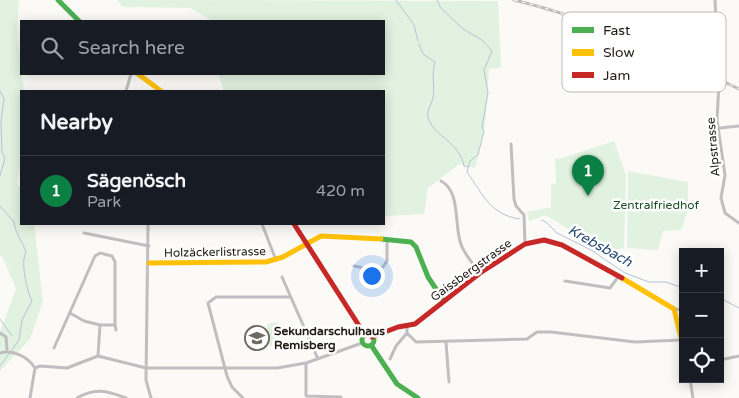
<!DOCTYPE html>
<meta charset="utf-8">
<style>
body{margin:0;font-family:"Varela Round",sans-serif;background:#242831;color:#f1f3f6}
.controls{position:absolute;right:15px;bottom:15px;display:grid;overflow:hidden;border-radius:0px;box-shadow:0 2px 12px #0003}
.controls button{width:45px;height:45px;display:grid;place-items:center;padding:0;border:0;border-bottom:1px solid #363941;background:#171b24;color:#f1f3f6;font:25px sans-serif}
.you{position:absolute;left:371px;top:275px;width:18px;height:18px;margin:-12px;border:4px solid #fff;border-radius:50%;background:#1a73e8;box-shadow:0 0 0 8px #1a73e833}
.badge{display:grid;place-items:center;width:32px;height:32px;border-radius:50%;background:#0b8043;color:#fff;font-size:16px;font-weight:700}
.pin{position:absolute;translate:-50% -41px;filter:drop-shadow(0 1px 2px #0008)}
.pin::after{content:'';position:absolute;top:26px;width:18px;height:15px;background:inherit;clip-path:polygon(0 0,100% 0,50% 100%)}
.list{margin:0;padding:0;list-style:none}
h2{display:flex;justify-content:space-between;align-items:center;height:65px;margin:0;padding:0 20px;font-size:21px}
h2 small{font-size:16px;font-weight:400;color:#9ea1a6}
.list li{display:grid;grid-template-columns:32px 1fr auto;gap:15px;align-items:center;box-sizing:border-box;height:70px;padding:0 20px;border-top:1px solid #363941}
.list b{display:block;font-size:19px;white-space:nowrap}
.list p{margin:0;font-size:16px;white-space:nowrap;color:#9ea1a6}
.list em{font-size:16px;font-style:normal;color:#9ea1a6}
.icon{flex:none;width:28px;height:28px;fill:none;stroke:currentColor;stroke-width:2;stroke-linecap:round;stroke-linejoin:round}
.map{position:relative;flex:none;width:739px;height:398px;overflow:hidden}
.search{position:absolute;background:#171b24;box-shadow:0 2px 12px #0003;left:20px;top:20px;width:365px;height:55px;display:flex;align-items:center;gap:12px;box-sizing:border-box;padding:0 18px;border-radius:0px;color:#9ea1a6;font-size:19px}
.panel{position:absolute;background:#171b24;box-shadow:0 2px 12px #0003;left:20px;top:90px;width:365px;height:135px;border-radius:0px}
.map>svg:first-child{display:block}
.green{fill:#e1f2e0}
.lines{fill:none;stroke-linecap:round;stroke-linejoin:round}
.stream{stroke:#b2c3da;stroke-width:1}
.street{stroke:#c0bec1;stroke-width:3}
.fast{stroke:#4caf50;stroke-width:5}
.slow{stroke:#ffc107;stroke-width:5}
.jam{stroke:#c62828;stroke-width:5}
.rail-casing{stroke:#bcbabb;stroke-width:3}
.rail{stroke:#fff;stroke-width:1;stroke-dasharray:4;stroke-linecap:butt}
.labels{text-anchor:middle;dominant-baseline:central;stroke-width:5;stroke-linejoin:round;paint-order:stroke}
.street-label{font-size:12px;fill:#211b14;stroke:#fff}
.park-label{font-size:12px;fill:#1d4f27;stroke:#fff}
.poi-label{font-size:12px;font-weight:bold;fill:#211b14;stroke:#fff;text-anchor:start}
.water-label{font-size:14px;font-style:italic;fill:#274976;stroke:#fff}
.key{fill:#fff;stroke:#bcbbb8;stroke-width:1}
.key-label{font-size:14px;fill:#211b14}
</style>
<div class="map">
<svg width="739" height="398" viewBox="0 0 739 398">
<rect width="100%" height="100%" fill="#fcfaf7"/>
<!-- green -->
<path class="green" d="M0,0H19L17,32L24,91H21V161L17,184L21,188V224H34L43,301L30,339L0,371V332L16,289L3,258L0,255Z
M117,0L498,1L501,67L489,69L485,126L475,168L459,164L428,188L424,214L384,216V91H224L218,74H384V21H213L190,8L123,7Z
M614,141L626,175L624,248L619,249L618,252L608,248L606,245L573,232L546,215L529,221L527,212L551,207V184L556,183L555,158L559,159Z
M628,171L688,182V210L681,230L663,231L658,250L627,248Z
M278,322L281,344L270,346L267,324Z"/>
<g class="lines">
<!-- stream -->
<path class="stream" d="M396,0L414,25L418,41
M437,0L440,7L463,29L482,40L492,51L484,70L488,93L482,127L484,131L478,155L470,161L467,172C483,194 490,215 520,219
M419,44L423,54L435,62C431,75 435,85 433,97C432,105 425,111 429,120C436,138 459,141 464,166L468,167
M0,91L4,99L1,121L2,152L5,158L0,176
M0,206L14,222C15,234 23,241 26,253C20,261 27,291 32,301L22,320L19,340L0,366
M541,220L546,222L557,233L591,250L625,273L649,282H666L683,288
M720,298L739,308
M0,319L12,336"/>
<!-- street -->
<path class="street" d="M715,0L719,83L717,120L725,175L721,198L725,213L739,223
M126,91L131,74
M720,128L739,126
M511,144L514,199L516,206L524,215L525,244
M441,181C462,192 453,228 462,247C466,256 474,265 480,273
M148,224L146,380L151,398
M262,224L276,260
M84,233L149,246
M354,266L373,270L383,267L387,261V240
M282,277L318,359
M565,281L610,288L618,277
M674,309L683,310
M70,313L84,321L100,325
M115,325L116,330
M0,333L6,337L7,350
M407,333L416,342L527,339L537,332H551L635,342L681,340
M446,342L449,382
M54,348L95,256L100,253L112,256L115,262V325H100L98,356
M0,353C13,349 28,357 35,368
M390,359L396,346L407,333V326
M720,360L739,356
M306,363V396L341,397
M35,368L40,366L67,368L98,356L146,368H277L306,363L362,343
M690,379L693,398
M30,398L35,368
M77,398C96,387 107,391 126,398
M243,398L232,387L227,376L208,303L216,297H289"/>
<!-- fast -->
<path class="fast" d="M58,0L79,21
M381,239L411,242L416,247L428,277L444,301
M362 340a6 6 0 1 1 12 0a6 6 0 1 1-12 0Z
M371,345L397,384L418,398"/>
<!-- slow -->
<path class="slow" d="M138,74L161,91
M149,263L266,262L283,257L321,236L381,239
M622,278L674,309L683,346"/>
<!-- jam -->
<path class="jam" d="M294,224L365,335
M372,337L398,327L415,324L480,273L525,244L544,240L562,245L622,278"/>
<defs>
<path id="rail" d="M514,0C594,19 666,54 739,89"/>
</defs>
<!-- rail casing -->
<use href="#rail" class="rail-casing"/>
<!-- rail -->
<use href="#rail" class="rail"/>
</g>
<!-- icons -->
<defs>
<symbol id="school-ring" viewBox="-11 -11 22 22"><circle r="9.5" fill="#fff" stroke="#6e6963" stroke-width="1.5"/><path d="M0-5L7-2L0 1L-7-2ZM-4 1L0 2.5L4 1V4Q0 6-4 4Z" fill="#6e6963"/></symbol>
</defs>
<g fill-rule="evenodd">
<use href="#school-ring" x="243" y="324" width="28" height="28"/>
</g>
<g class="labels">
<!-- street labels -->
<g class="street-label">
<text transform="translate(713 147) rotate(-95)">Alpstrasse</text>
<text transform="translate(215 252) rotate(-1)">Holzäckerlistrasse</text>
<text transform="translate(471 270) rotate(-36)">Gaissbergstrasse</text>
</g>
<!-- park labels -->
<g class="park-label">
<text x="656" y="205">Zentralfriedhof</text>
</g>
<!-- poi labels -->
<g class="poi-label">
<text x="274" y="331">Sekundarschulhaus<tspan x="274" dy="14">Remisberg</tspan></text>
</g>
<!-- water labels -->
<g class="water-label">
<text transform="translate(600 246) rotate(29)">Krebsbach</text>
</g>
</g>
<!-- legend -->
<rect x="562" y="12" width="164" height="80" rx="8" class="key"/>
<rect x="572" y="27" width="22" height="6" fill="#4caf50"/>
<rect x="572" y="49" width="22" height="7" fill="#ffc107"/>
<rect x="572" y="72" width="22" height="6" fill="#c62828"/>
<g class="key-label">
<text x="603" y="35">Fast</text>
<text x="603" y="57">Slow</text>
<text x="603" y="80">Jam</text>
</g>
</svg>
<div class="controls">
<button>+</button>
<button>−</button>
<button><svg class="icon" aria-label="locate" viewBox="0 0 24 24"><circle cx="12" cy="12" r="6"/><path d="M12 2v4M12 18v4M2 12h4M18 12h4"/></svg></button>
</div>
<div class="you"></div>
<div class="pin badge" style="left:588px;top:196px">1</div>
<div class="search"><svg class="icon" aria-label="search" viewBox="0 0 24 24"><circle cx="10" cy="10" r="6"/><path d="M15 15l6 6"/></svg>Search here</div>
<section class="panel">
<h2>Nearby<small></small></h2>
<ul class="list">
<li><span class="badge">1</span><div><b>Sägenösch</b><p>Park</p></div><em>420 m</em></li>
</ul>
</section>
</div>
